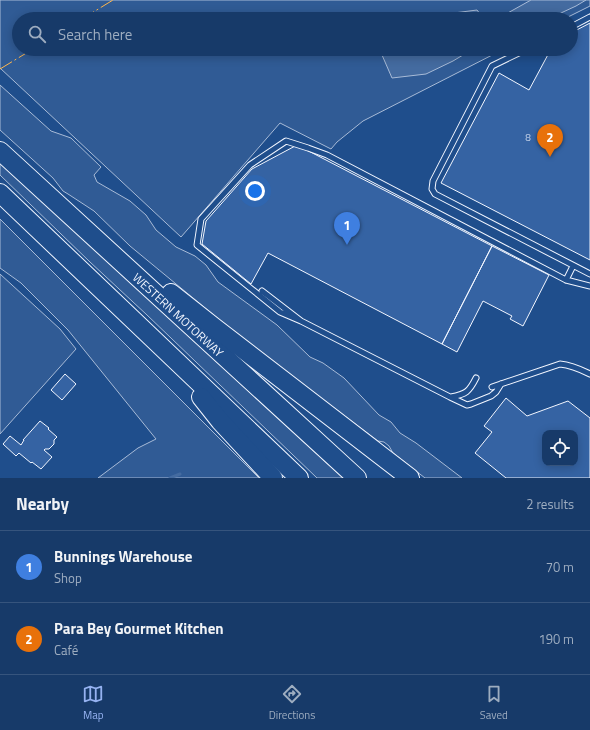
<!DOCTYPE html>
<meta charset="utf-8">
<style>
body{margin:0;font-family:"Titillium Web",sans-serif;background:#244571;color:#f1f3f6}
.controls{position:absolute;right:12px;bottom:12px;display:grid;overflow:hidden;border-radius:8px;box-shadow:0 2px 10px #0003}
.controls button{width:36px;height:36px;display:grid;place-items:center;padding:0;border:0;border-bottom:1px solid #36547d;background:#173a69;color:#f1f3f6;font:20px sans-serif}
.you{position:absolute;left:255px;top:191px;width:14px;height:14px;margin:-10px;border:3px solid #fff;border-radius:50%;background:#1a73e8;box-shadow:0 0 0 6px #1a73e833}
.badge{display:grid;place-items:center;width:26px;height:26px;border-radius:50%;background:#95b2f1;color:#fff;font-size:13px;font-weight:700}
.pin{position:absolute;translate:-50% -33px;filter:drop-shadow(0 1px 2px #0008)}
.pin::after{content:'';position:absolute;top:21px;width:14px;height:12px;background:inherit;clip-path:polygon(0 0,100% 0,50% 100%)}
.list{margin:0;padding:0;list-style:none}
h2{display:flex;justify-content:space-between;align-items:center;height:52px;margin:0;padding:0 16px;font-size:17px}
h2 small{font-size:13px;font-weight:400;color:#9eadc0}
.list li{display:grid;grid-template-columns:26px 1fr auto;gap:12px;align-items:center;box-sizing:border-box;height:72px;padding:0 16px;border-top:1px solid #36547d}
.list b{display:block;font-size:15px;white-space:nowrap}
.list p{margin:0;font-size:13px;white-space:nowrap;color:#9eadc0}
.list em{font-size:13px;font-style:normal;color:#9eadc0}
.icon{flex:none;width:22px;height:22px;fill:none;stroke:currentColor;stroke-width:2;stroke-linecap:round;stroke-linejoin:round}
.map{position:relative;flex:none;width:590px;height:478px;overflow:hidden}
.search{position:absolute;background:#173a69;box-shadow:0 2px 10px #0003;left:12px;right:12px;top:12px;height:44px;display:flex;align-items:center;gap:10px;box-sizing:border-box;padding:0 14px;border-radius:22px;color:#9eadc0;font-size:15px}
.sheet{height:196px;background:#173a69}
nav{display:flex;justify-content:space-around;align-items:center;box-sizing:border-box;height:56px;border-top:1px solid #36547d;background:#173a69;font-size:11px;color:#9eadc0}
nav a{display:grid;justify-items:center;gap:2px}
nav .on{color:#95b2f1}
.map>svg:first-child{display:block}
.green{fill:#305b95;stroke:#a8bbd7}
.water{fill:#446ba0;stroke:#a8bbd7}
.lines{fill:none;stroke-linecap:round;stroke-linejoin:round}
.stream{stroke:#446ba0;stroke-width:3}
.building{fill:#3563a3;stroke:#f2f6ff;fill-rule:evenodd}
.service-casing{stroke:#f2f6ff;stroke-width:7}
.motorway-casing{stroke:#f2f6ff;stroke-width:20}
.service{stroke:#1f4e8c;stroke-width:5}
.motorway{stroke:#1f4e8c;stroke-width:18}
.power{stroke:#ffb74d;stroke-width:1;stroke-dasharray:14 3 2 3;stroke-linecap:butt}
.labels{text-anchor:middle;dominant-baseline:central;stroke-width:3;stroke-linejoin:round;paint-order:stroke}
.number-label{font-size:10px;fill:#c3d1e8}
.street-label{font-size:12px;fill:#f2f6ff;stroke:#1f4e8c}
</style>
<div class="map">
<svg width="590" height="478" viewBox="0 0 590 478">
<rect width="100%" height="100%" fill="#1f4e8c"/>
<!-- green -->
<path class="green" d="M0,0H590V6L564,19H19V49H504L363,121L337,142L331,149L280,123L181,237L0,68Z
M0,85L51,131L71,138L101,167L94,175L97,182L130,201L146,215L156,230L176,247L195,256L206,265L218,282L277,325L310,357L323,363L344,378L379,415L391,422L400,433L416,443L462,478H425L393,453L389,446L384,442L378,441L250,345L130,246L94,211L68,194L63,191L53,178L0,130Z
M0,163L343,478H317L147,315L90,262L0,175Z
M0,219L259,478H98L138,448L156,439L68,330L21,283L0,268Z
M0,274L60,329L76,349L0,434Z"/>
<!-- water -->
<path class="water" d="M531,0H586L576,6L548,19H497Z
M477,10L484,19H434L446,14Z
M386,49H473L453,61L426,74L392,78L382,55Z"/>
<g class="lines">
<!-- stream -->
<path class="stream" d="M170,478L180,474"/>
</g>
<!-- building -->
<path class="building" d="M590,23V260L441,183L499,73L529,90L551,49H571V33Z
M297,145L492,246L442,344L268,253L251,284L202,244L206,221L252,169Z
M492,246L549,275L523,326L510,319L512,316L483,301L457,352L442,344Z
M65,374L76,384L62,400L51,390Z
M506,398L527,416L568,401L590,418V478H506L475,453L492,432L484,426ZM545,433H575V463H545Z
M40,421L49,428L48,429L57,437L54,440V444L49,449H45L44,450L52,457L41,469L32,462L31,463L19,453L16,456L3,444L10,436L21,445L24,440H23Z"/>
<g class="lines">
<defs>
<path id="service" d="M571,27L590,17
M527,49L492,66L433,181L432,189L435,194L590,274
M566,280L573,266
M262,291L301,321L450,397L467,405L471,404L491,396L496,392L501,384
M301,321L280,312L197,245L201,219L250,165L286,141L308,148L327,155L566,280L590,286
M492,387L560,364C571,365 580,369 590,374
M451,397C466,394 469,392 476,378"/>
<g id="motorway">
<path id="s1" d="M0,151L357,478"/>
<path d="M0,193L299,478"/>
<path d="M171,293L214,327L410,478"/>
<path d="M201,397L220,421L273,478"/>
</g>
</defs>
<!-- service casing -->
<use href="#service" class="service-casing"/>
<!-- motorway casing -->
<use href="#motorway" class="motorway-casing"/>
<!-- service -->
<use href="#service" class="service"/>
<!-- motorway -->
<use href="#motorway" class="motorway"/>
<!-- power -->
<path class="power" d="M82,19L113,0
M0,69L33,49"/>
</g>
<g class="labels">
<!-- number labels -->
<g class="number-label">
<text x="528" y="137">8</text>
</g>
<!-- street labels -->
<g class="street-label">
<text stroke="none"><textPath href="#s1" startOffset="242">WESTERN MOTORWAY</textPath></text>
</g>
</g>
</svg>
<div class="controls">
<button><svg class="icon" aria-label="locate" viewBox="0 0 24 24"><circle cx="12" cy="12" r="6"/><path d="M12 2v4M12 18v4M2 12h4M18 12h4"/></svg></button>
</div>
<div class="you"></div>
<div class="pin badge" style="left:347px;top:245px;background:#3f7fe0">1</div>
<div class="pin badge" style="left:550px;top:157px;background:#e8710a">2</div>
<div class="search"><svg class="icon" aria-label="search" viewBox="0 0 24 24"><circle cx="10" cy="10" r="6"/><path d="M15 15l6 6"/></svg>Search here</div>
</div>
<section class="sheet">
<h2>Nearby<small>2 results</small></h2>
<ul class="list">
<li><span class="badge" style="background:#3f7fe0">1</span><div><b>Bunnings Warehouse</b><p>Shop</p></div><em>70 m</em></li>
<li><span class="badge" style="background:#e8710a">2</span><div><b>Para Bey Gourmet Kitchen</b><p>Café</p></div><em>190 m</em></li>
</ul>
</section>
<nav>
<a class="on"><svg class="icon" aria-label="map" viewBox="0 0 24 24"><path d="M3 6l6-2 6 2 6-2v14l-6 2-6-2-6 2zM9 4v14M15 6v14"/></svg>Map</a>
<a><svg class="icon" aria-label="directions" viewBox="0 0 24 24"><path d="M12 3l9 9-9 9-9-9zM9 14v-3h6M13 9l2 2-2 2"/></svg>Directions</a>
<a><svg class="icon" aria-label="saved" viewBox="0 0 24 24"><path d="M7 4h10v16l-5-4-5 4z"/></svg>Saved</a>
</nav>
